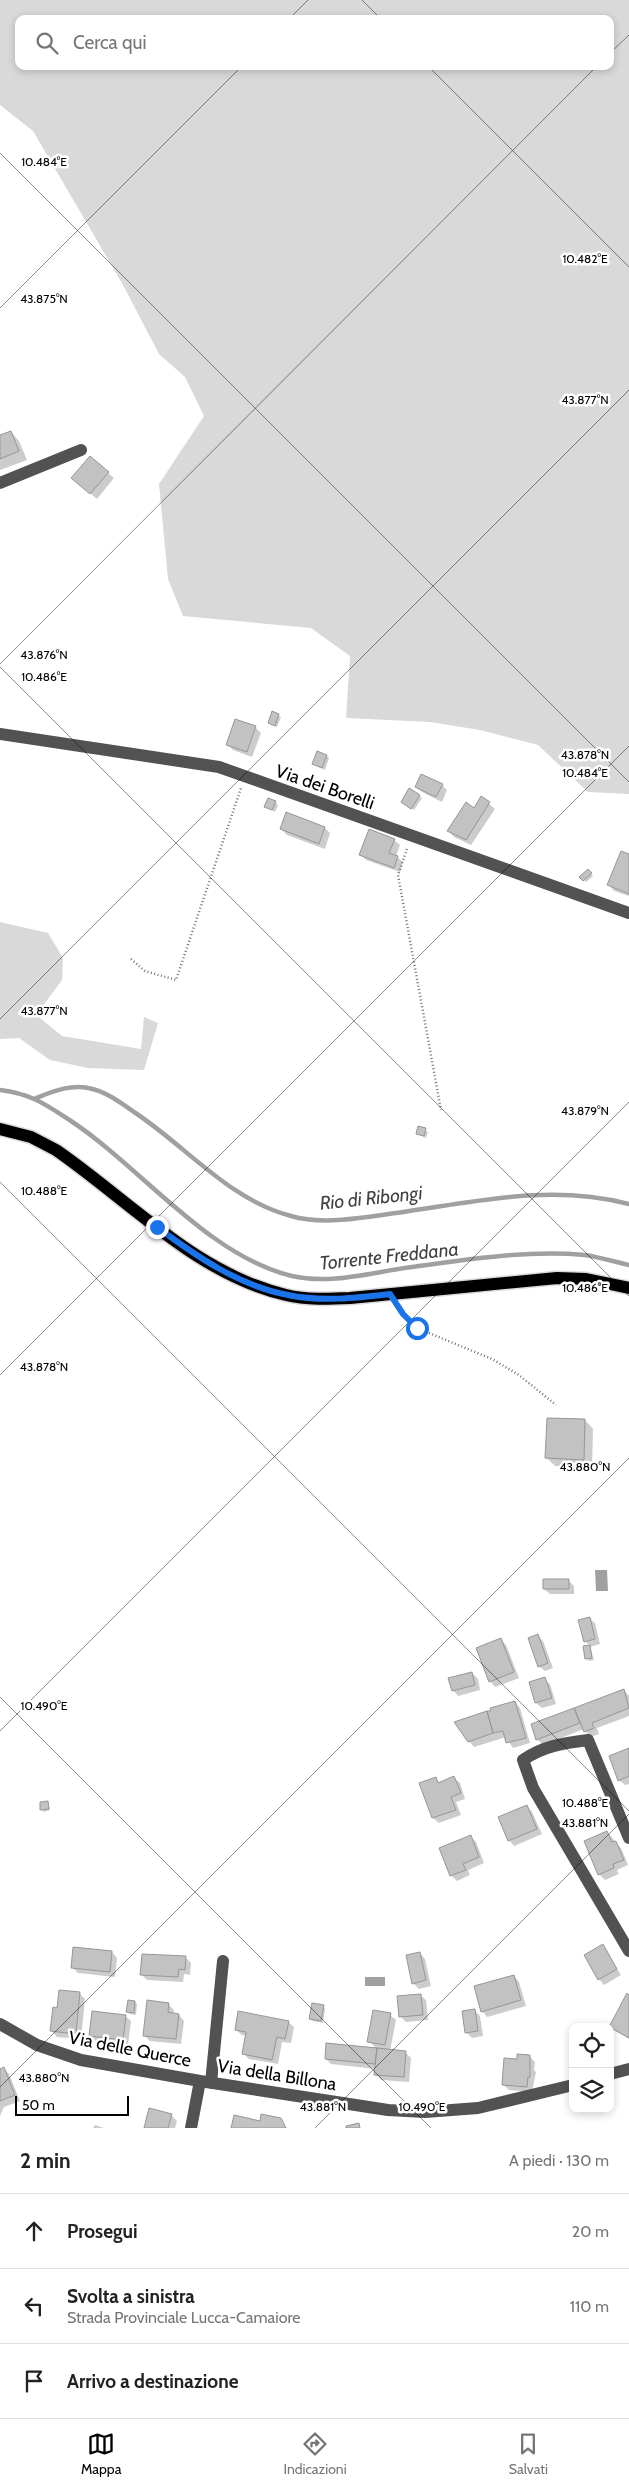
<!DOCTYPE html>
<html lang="it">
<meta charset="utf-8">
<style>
body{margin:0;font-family:Cabin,sans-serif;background:#f2f2f2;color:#222}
.controls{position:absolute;right:15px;bottom:15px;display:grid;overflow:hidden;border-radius:10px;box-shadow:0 2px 8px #0003}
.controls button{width:45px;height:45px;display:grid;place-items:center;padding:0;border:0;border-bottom:1px solid #e0e0e0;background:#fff;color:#222;font:25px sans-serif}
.scale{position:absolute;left:15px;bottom:12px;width:114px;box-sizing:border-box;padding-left:5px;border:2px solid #000;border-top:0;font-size:14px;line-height:18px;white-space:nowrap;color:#000;-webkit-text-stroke:4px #fff;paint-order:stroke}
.stop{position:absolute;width:15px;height:15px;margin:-11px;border:4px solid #1a73e8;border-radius:50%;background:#fff}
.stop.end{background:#1a73e8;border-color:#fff;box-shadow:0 1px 5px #0008}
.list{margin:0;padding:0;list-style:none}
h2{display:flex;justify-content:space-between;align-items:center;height:65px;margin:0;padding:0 20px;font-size:21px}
h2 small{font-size:16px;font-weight:400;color:#767676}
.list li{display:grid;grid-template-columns:32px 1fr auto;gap:15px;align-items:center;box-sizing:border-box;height:75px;padding:0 20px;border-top:1px solid #e0e0e0}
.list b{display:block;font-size:19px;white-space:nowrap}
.list p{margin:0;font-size:16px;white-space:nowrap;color:#767676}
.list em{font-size:16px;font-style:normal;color:#767676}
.icon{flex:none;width:28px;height:28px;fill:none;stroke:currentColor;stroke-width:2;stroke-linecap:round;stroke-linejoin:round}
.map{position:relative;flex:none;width:629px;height:2128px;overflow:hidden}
.search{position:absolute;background:#fff;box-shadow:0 2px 8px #0003;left:15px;right:15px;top:15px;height:55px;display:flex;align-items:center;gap:12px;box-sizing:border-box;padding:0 18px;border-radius:10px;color:#767676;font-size:19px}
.sheet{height:290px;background:#fff}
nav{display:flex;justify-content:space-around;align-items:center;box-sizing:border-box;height:70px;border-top:1px solid #e0e0e0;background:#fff;font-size:14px;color:#767676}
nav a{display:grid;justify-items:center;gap:2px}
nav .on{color:#000}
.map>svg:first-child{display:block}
.green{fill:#d9d9d9;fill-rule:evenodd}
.water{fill:#a0a0a0}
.shadow{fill:#0003}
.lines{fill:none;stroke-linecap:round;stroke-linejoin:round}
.stream{stroke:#a0a0a0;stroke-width:4.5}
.building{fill:#c2c2c2;stroke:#969696}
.major-casing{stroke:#dbdbdb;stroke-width:15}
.path{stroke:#747474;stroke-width:2.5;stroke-dasharray:1 2.5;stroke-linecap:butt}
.minor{stroke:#525252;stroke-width:12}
.major{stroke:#000;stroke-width:12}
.route{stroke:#1a73e8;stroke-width:6}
.ticks{fill:none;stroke:#000;stroke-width:1;stroke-opacity:0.45}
.labels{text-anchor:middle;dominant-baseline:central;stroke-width:5;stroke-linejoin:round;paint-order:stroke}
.street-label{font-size:18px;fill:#000;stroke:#fff}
.water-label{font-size:19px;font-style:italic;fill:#414141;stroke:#fff}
.ticks-label{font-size:12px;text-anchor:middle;fill:#000;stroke:#fff;stroke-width:5;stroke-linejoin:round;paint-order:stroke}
</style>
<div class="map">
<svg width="629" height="2128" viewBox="0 0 629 2128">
<rect width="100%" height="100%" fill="#fff"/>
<!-- green -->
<path class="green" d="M0,0H629V794L588,792L538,745L480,730L430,722L346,718L350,656L311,628L183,616L168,579L159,484L204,416L185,377L159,354L123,285L33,131L0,105ZM19,19H610V66H19Z
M0,922L48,933L63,958L62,980L45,1003L40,1018L62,1036L141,1049L144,1017L158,1023L144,1070L88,1068L50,1060L19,1038L0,1039Z"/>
<!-- water -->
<path class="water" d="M595,1570H607L608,1591H596Z
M365,1977H385V1986H365Z"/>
<!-- shadow -->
<path class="shadow" d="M11,432L19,441L27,460L0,470V437Z
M108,473L114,478L97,499L79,484Z
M278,715L281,717L277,727L269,723Z
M255,727L261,733L252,757L233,750L227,744Z
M327,756L329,758L325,770L313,764Z
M442,785L447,790L442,802L422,792L416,787Z
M419,796L422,798L414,810L405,804Z
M482,798L495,809L471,845L454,837L449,831L474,809Z
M275,802L278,805L275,812L266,807Z
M325,828L330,833L325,849L287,835L281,829Z
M394,840L400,845L396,856L403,862L400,872L366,860L361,854Z
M629,855V896L614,891L609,885Z
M588,870L593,876L586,882L581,877Z
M425,1130L428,1132L426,1138L417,1134Z
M585,1420L593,1429L592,1468L555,1466L547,1458Z
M569,1581L574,1586V1594H550L544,1589Z
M589,1618L595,1623L600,1644L590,1647L594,1660L589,1661L587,1658L590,1646L585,1641Z
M538,1636L543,1641L553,1668L545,1671L539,1666Z
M501,1640L506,1645L519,1678L495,1687L490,1681Z
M472,1673L478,1679L480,1690L458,1696L453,1690Z
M544,1679L550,1684L556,1704L542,1708L536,1703L530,1683Z
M624,1690L629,1696V1716L597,1728L599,1734L590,1737L584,1729L543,1745L537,1739L532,1725Z
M515,1702L520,1708L530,1743L513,1748L506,1737L474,1747L469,1741L493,1712Z
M629,1750V1784L625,1785L619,1780Z
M435,1778L440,1783L454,1778L460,1783L465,1799L456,1802L461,1815L439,1823L433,1818L421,1783Z
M48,1803L50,1810L44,1812L41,1809Z
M527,1806L532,1812L542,1834L514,1846L509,1840Z
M607,1832L621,1848L628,1865L617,1870L619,1874L605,1880L599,1874Z
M470,1837L476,1842L484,1863L468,1870L470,1875L457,1881L451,1875Z
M603,1946L621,1975L604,1985L599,1979Z
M74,1948L112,1952L117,1958L115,1977L78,1973L72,1967Z
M420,1953L425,1959L431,1986L419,1989L413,1983Z
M185,1957L191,1963L190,1975L184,1974L183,1982L147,1980L142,1975Z
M514,1976L519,1982L526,2006L487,2017L482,2011Z
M79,1993L85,1999L81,2039L57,2037L52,2031L58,2009Z
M420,1995L426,2000L428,2020L406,2022L401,2017Z
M629,1996V2039L610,2026Z
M135,2002L137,2004L136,2015L130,2014L128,2012Z
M168,2004L174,2010L173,2014L179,2015L184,2021L181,2044L150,2041L144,2035Z
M323,2006L325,2009L323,2023L313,2021L310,2019Z
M474,2010L480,2016L483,2036L472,2038L467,2033L463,2012Z
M390,2015L396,2020L390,2051L405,2052L411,2058L409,2082L381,2080L376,2074V2069L331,2064L326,2059L377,2049L369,2041Z
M125,2016L131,2021L128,2045L96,2041L91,2036Z
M288,2022L294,2027L291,2043L282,2042L278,2064L249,2059L243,2053L247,2036L242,2035L236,2030Z
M529,2056L535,2062L534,2070L536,2072L532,2092L509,2090L503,2084L518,2060Z
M4,2069L9,2074L20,2101L4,2107L0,2116V2070Z
M171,2115L177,2121L175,2128H145Z
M95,2125L104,2128H93Z"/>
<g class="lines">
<!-- stream -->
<path class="stream" d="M0,1090C32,1094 45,1104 71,1121C142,1168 208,1256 292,1276C331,1285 373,1272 412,1267C468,1259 528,1250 585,1255C599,1257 615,1262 629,1265
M36,1098C52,1092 70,1084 88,1088C105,1091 120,1102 134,1112C186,1146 229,1200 291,1216C322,1225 358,1218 389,1214C472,1203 546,1183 629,1204"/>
</g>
<!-- building -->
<path class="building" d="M11,431L19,451L0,459V435Z
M90,456L109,472L90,494L71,478Z
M272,711L279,714L275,726L268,723Z
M235,719L256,726L247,752L226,745Z
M317,751L327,755L322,768L312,764Z
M421,774L443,784L436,797L415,787Z
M409,788L420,795L411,809L401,802Z
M481,796L490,802L466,840L447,831L466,802L474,808Z
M268,798L276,801L272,810L264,807Z
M286,812L325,827L319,844L280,829Z
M369,829L395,839L389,853L398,856L394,868L359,855Z
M621,851L629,854V894L607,885Z
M588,869L592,873L583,881L579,877Z
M418,1126L426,1128L424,1136L416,1134Z
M547,1418L585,1419L584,1460L545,1458Z
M543,1579H569V1589H543Z
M590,1617L595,1639L584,1642L578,1620Z
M538,1634L548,1663L538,1667L528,1638Z
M501,1638L514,1672L489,1682L476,1648Z
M590,1645L592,1658L585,1659L583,1646Z
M472,1672L475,1685L452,1691L448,1678Z
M545,1677L552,1698L535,1703L529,1682Z
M624,1689L629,1708L592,1723L594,1728L584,1732L574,1708Z
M515,1701L526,1738L506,1743L503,1731L493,1733L487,1711H491L490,1708Z
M574,1708L580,1723L536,1740L531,1724Z
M487,1711L493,1733L468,1742L454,1722Z
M629,1748V1776L618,1781L609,1756Z
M454,1776L461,1793L451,1797L456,1810L432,1818L419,1783L436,1777L438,1783Z
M48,1801L49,1809L40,1810V1802Z
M527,1805L537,1829L508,1841L498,1817Z
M607,1831L612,1842L616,1841L624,1860L613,1864L614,1868L598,1875L584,1841Z
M471,1835L479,1857L463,1864L466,1870L450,1876L439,1848Z
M603,1944L617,1969L598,1980L584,1955Z
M73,1947L112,1951L110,1972L71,1968Z
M420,1952L426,1980L412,1984L406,1955Z
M142,1954L186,1956L185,1970L179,1969L178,1977L140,1975Z
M514,1975L521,2000L481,2012L474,1986Z
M59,1990L80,1992L76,2034L50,2031L53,2007L57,2008Z
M627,1993L629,1995V2038L609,2027Z
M421,1994L423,2015L399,2017L397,1996Z
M128,2000L135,2001L134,2013L126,2012Z
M147,2000L169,2003L168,2012L179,2014L176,2039L143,2036Z
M312,2003L324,2005L321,2021L309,2019Z
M475,2009L478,2031L465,2033L462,2011Z
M373,2010L391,2013L385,2045L367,2042Z
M92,2011L126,2015L123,2040L89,2036Z
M238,2011L289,2021L285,2039L277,2037L272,2060L242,2054L246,2032L235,2030Z
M326,2043L377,2048L375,2064L325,2059Z
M377,2048L406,2051L404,2077L374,2075Z
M517,2054L530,2055V2077H528L527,2087L502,2085L504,2058L517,2059Z
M4,2067L15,2095L0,2101V2069Z
M149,2108L172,2114L168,2128H144Z
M261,2114L281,2118L286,2128H231L234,2115L260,2121Z
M359,2123L360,2128H346V2126Z"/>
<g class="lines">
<defs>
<path id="major" d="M0,1129L31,1137L56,1150C130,1201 196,1274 286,1295C307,1300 329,1299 350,1298L557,1278L586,1279L629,1288"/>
</defs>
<!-- major casing -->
<use href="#major" class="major-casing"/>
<!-- path -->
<path class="path" d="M407,849L398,875L441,1110
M131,959L145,971L176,980L241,788
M398,1306L417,1328L492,1359L519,1375L556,1405"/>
<!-- minor -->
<path class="minor" d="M0,483L81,450
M0,734L219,767L629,913
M629,1838L588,1740C564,1743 543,1746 523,1760L533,1788L629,1951
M0,2024L37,2045L81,2060L200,2081L388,2110L425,2112L478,2108L573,2085
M610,2074L629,2069
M211,2083L223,1961
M191,2128L200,2081"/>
<!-- major -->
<use href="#major" class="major"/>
</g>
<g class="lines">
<!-- route -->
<path class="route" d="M157,1227C196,1256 239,1286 288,1295C321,1302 357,1298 390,1294L403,1314L417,1328"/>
</g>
<!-- ticks -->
<path class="ticks" d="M362,0L381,19M289,19L308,0M610,53L629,35M428,66L629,267M0,153L629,782M0,308L242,66M0,664L597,66M0,667L629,1296M0,1019L629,390M0,1182L629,1811M0,1375L629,746M0,1697L431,2128M0,1731L629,1102M0,2087L629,1458M315,2128L629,1814"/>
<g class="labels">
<!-- street labels -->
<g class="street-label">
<text transform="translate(325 787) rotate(19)">Via dei Borelli</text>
<text transform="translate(130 2049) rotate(11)">Via delle Querce</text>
<text transform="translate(277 2075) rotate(9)">Via della Billona</text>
</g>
<!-- water labels -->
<g class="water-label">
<text transform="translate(371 1198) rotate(-6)">Rio di Ribongi</text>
<text transform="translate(389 1256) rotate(-6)">Torrente Freddana</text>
</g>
</g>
<g class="ticks-label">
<text x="44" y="166">10.484°E</text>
<text x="585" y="263">10.482°E</text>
<text x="44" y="303">43.875°N</text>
<text x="585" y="404">43.877°N</text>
<text x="44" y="659">43.876°N</text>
<text x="44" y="681">10.486°E</text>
<text x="585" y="759">43.878°N</text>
<text x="585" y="777">10.484°E</text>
<text x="44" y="1015">43.877°N</text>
<text x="585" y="1115">43.879°N</text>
<text x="44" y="1195">10.488°E</text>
<text x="585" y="1292">10.486°E</text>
<text x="44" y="1371">43.878°N</text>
<text x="585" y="1471">43.880°N</text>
<text x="44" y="1710">10.490°E</text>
<text x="585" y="1807">10.488°E</text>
<text x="585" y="1827">43.881°N</text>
<text x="44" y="2082">43.880°N</text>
<text x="323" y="2111">43.881°N</text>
<text x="422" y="2111">10.490°E</text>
</g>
</svg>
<div class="controls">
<button><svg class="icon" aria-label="locate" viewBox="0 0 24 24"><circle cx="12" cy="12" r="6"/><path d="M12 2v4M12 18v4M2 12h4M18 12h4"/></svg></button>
<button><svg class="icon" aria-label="layers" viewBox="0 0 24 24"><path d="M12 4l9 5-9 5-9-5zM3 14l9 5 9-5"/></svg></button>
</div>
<div class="scale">50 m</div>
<div class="stop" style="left:417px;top:1328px"></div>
<div class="stop end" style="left:157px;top:1227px"></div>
<div class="search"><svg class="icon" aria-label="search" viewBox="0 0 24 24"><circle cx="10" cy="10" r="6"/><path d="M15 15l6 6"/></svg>Cerca qui</div>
</div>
<section class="sheet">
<h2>2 min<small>A piedi · 130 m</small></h2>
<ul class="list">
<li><svg class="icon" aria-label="ahead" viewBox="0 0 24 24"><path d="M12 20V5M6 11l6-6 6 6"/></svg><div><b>Prosegui</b></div><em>20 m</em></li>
<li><svg class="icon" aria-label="left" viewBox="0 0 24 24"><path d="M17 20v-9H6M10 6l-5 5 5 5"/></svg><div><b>Svolta a sinistra</b><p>Strada Provinciale Lucca-Camaiore</p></div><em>110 m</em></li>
<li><svg class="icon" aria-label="arrive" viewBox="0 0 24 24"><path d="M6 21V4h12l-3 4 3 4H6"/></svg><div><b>Arrivo a destinazione</b></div></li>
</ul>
</section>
<nav>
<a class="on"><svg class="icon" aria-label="map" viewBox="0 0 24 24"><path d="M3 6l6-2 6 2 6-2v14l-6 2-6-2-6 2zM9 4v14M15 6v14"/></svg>Mappa</a>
<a><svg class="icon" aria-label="directions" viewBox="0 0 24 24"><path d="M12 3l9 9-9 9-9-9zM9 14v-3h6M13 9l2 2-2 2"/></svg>Indicazioni</a>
<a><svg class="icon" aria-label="saved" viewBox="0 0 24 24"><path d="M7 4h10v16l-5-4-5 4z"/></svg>Salvati</a>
</nav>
